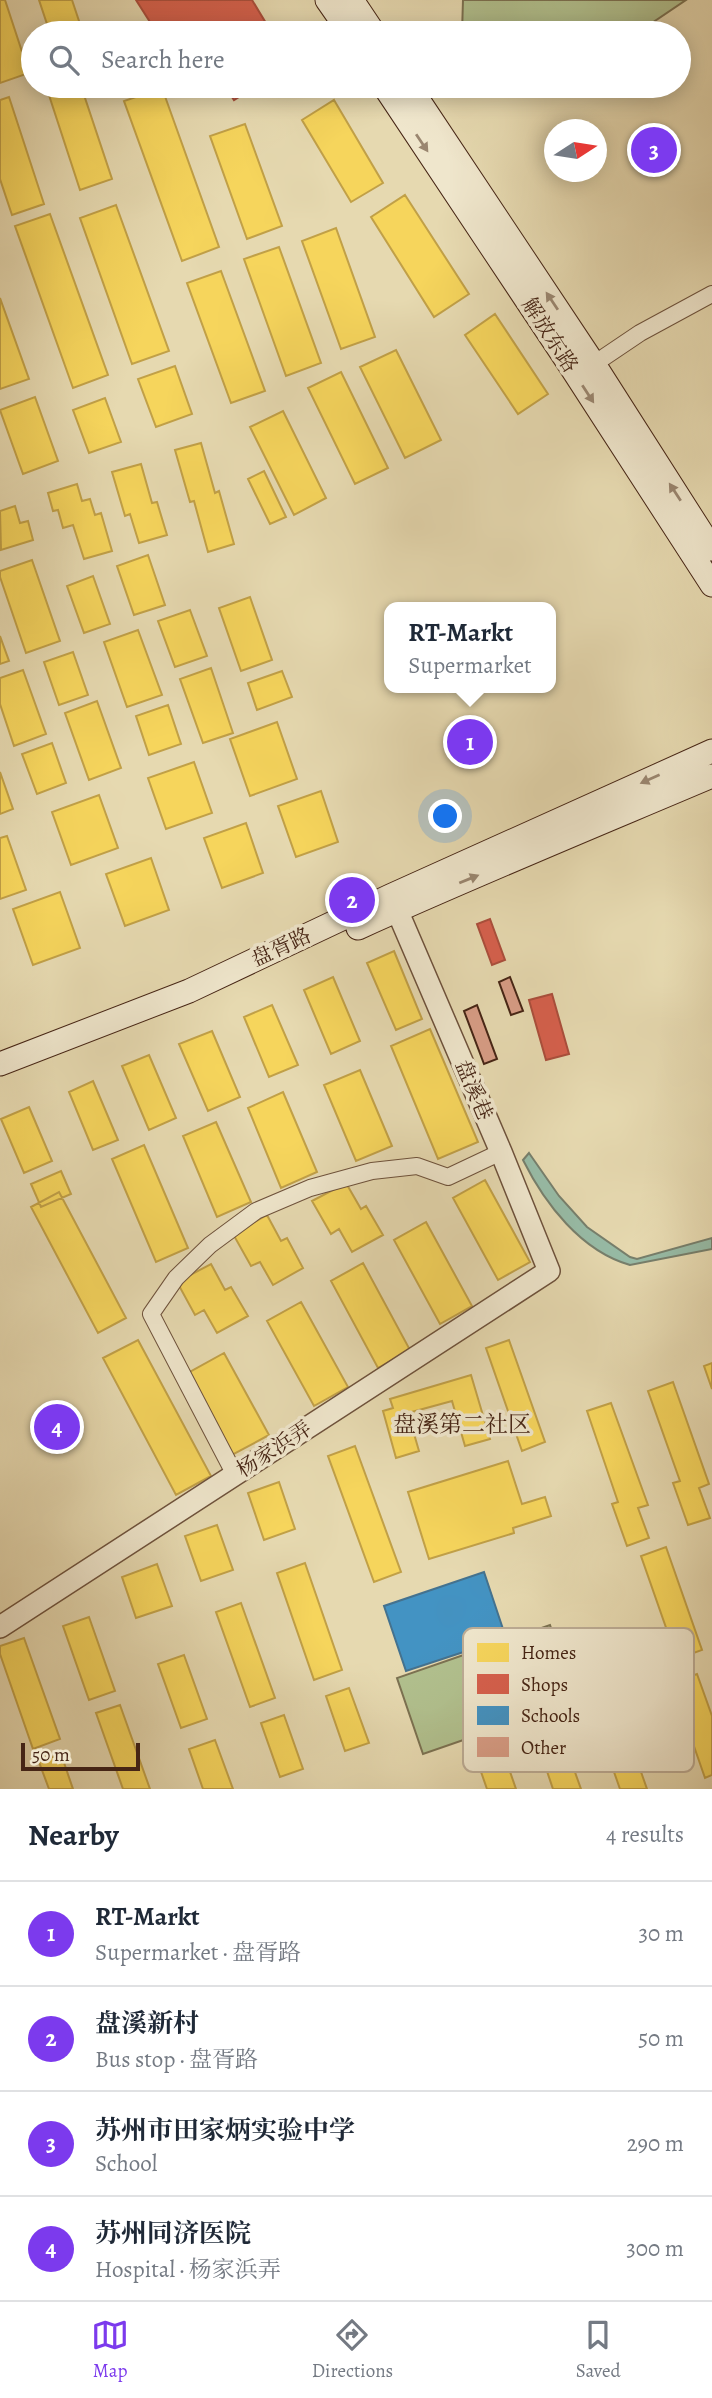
<!DOCTYPE html>
<meta charset="utf-8">
<style>
body{margin:0;font-family:Alegreya,"Noto Serif SC",serif;background:#f6f6f7;color:#1f2937}
.compass{position:absolute;left:544px;top:119px;width:63px;height:63px;border-radius:50%;background:#fff;box-shadow:0 4px 18px #0003;rotate:78deg}
.scale{position:absolute;left:21px;bottom:18px;width:119px;box-sizing:border-box;padding-left:7px;border:4px solid #462515;border-top:0;font-size:19px;line-height:24px;white-space:nowrap;color:#462515;-webkit-text-stroke:5px #efe6cc;paint-order:stroke}
.you{position:absolute;left:446px;top:817px;width:24px;height:24px;margin:-18px;border:5px solid #fff;border-radius:50%;background:#1a73e8;box-shadow:0 0 0 10px #1a73e833}
.badge{display:grid;place-items:center;width:46px;height:46px;border-radius:50%;background:#7c3aed;color:#fff;font-size:23px;font-weight:700}
.pin{position:absolute;translate:-50% -50%;border:4px solid #fff;box-shadow:0 2px 7px #0006}
.popup{position:absolute;left:384px;top:602px;width:172px;height:91px;box-sizing:border-box;display:grid;place-content:center;border-radius:14px;background:#fff;filter:drop-shadow(0 2px 5px #0005);font-size:23px;white-space:nowrap;color:#747a83}
.popup b{font-size:26px;color:#1f2937}
.popup::after{content:'';position:absolute;left:50%;top:100%;margin-left:-14px;border:14px solid transparent;border-top-color:#fff}
.list{margin:0;padding:0;list-style:none}
h2{display:flex;justify-content:space-between;align-items:center;height:91px;margin:0;padding:0 28px;font-size:30px}
h2 small{font-size:23px;font-weight:400;color:#747a83}
.list li{display:grid;grid-template-columns:46px 1fr auto;gap:21px;align-items:center;box-sizing:border-box;height:105px;padding:0 28px;border-top:2px solid #e0e1e3}
.list b{display:block;font-size:26px;white-space:nowrap}
.list p{margin:0;font-size:23px;white-space:nowrap;color:#747a83}
.list em{font-size:23px;font-style:normal;color:#747a83}
.icon{flex:none;width:38px;height:38px;fill:none;stroke:currentColor;stroke-width:2;stroke-linecap:round;stroke-linejoin:round}
.map{position:relative;flex:none;width:712px;height:1789px;overflow:hidden}
.search{position:absolute;background:#fff;box-shadow:0 4px 18px #0003;left:21px;right:21px;top:21px;height:77px;display:flex;align-items:center;gap:18px;box-sizing:border-box;padding:0 24px;border-radius:38px;color:#747a83;font-size:26px}
.sheet{height:511px;background:#fff}
nav{display:flex;justify-content:space-around;align-items:center;box-sizing:border-box;height:98px;border-top:2px solid #e0e1e3;background:#fff;font-size:19px;color:#747a83}
nav a{display:grid;justify-items:center;gap:4px}
nav .on{color:#7c3aed}
.map>svg:first-child{display:block}
.green{fill:#b1c08e;stroke:#7c7252;stroke-width:2}
.water{fill:#97bba6;stroke:#777f6c;stroke-width:2}
.homes{fill:#f6d55c;stroke:#c1a047;stroke-width:2}
.shops{fill:#d6604d;stroke:#ab4e3c;stroke-width:2}
.schools{fill:#4393c3;stroke:#44728f;stroke-width:2}
.building{fill:#d89d86;stroke:#462515;stroke-width:2}
.lines{fill:none;stroke-linecap:round;stroke-linejoin:round}
.minor-casing{stroke:#6e523c;stroke-width:18}
.tertiary-casing{stroke:#6e523c;stroke-width:24}
.secondary-casing{stroke:#462515;stroke-width:25}
.minor{stroke:#efe6cc;stroke-width:16}
.tertiary{stroke:#efe6cc;stroke-width:21}
.secondary{stroke:#efe6cc;stroke-width:23}
.oneway{fill:#9a8670}
.labels{text-anchor:middle;dominant-baseline:central;stroke-width:7;stroke-linejoin:round;paint-order:stroke}
.street-label{font-size:21px;fill:#462515;stroke:#efe6cc}
.neighbourhood-label{font-size:23px;fill:#462515;stroke:#efe6cc}
.key{fill:#efe6cc;stroke:#bcac95;stroke-width:2}
.key-label{font-size:19px;fill:#462515}
</style>
<div class="map">
<svg width="712" height="1789" viewBox="0 0 712 1789">
<rect width="100%" height="100%" fill="#e6d9b0"/>
<filter id="stains"><feTurbulence type="fractalNoise" baseFrequency=".00286" numOctaves="4"/><feColorMatrix values="0 0 0 0 .2 0 0 0 0 .09 0 0 0 0 .02 0 0 0 .5 -.17"/></filter>
<radialGradient id="worn" r=".72"><stop offset=".6" stop-color="#630" stop-opacity="0"/><stop offset="1" stop-color="#630" stop-opacity=".3"/></radialGradient>
<!-- green -->
<path class="green" d="M463,0H686L637,33H462Z
M550,1625L576,1701L423,1754L397,1678Z"/>
<!-- water -->
<path class="water" d="M529,1153L559,1196L587,1227L630,1257L637,1259L712,1238V1249L630,1265C581,1251 545,1204 523,1160Z"/>
<!-- homes -->
<path class="homes" d="M0,0H5L29,73L0,83Z
M39,0H72L83,33H50Z
M46,86H81L112,179L80,190Z
M162,88L219,247L182,261L124,101Z
M9,97L44,204L12,215L0,179V100Z
M334,100L383,183L351,202L302,120Z
M245,124L282,226L247,239L210,136Z
M405,195L469,294L434,317L371,217Z
M116,205L169,351L132,364L80,218Z
M50,214L108,375L73,388L15,226Z
M336,228L375,337L341,349L302,241Z
M279,247L321,363L286,376L244,259Z
M221,271L265,391L231,403L187,283Z
M0,298L29,379L0,389Z
M495,314L548,394L518,414L465,335Z
M396,350L441,440L405,458L360,367Z
M175,366L192,414L156,427L138,379Z
M341,372L388,468L355,484L308,388Z
M35,397L58,461L23,474L0,410Z
M105,398L121,442L89,453L73,410Z
M283,411L326,498L294,515L250,427Z
M201,443L215,493L219,491L234,544L208,552L194,501L190,502L175,450Z
M141,464L152,503L157,502L167,535L139,543L130,514L125,516L112,472Z
M264,471L286,517L270,524L248,479Z
M77,484L82,501L90,499L95,515L101,513L112,551L84,559L73,525L63,528L58,510L53,511L48,493Z
M15,506L20,523L28,521L33,540L1,550L0,511Z
M148,555L165,605L134,615L117,566Z
M32,560L60,641L26,653L0,577V571Z
M93,576L110,624L84,633L67,586Z
M250,597L272,660L241,671L219,608Z
M190,610L207,656L175,667L158,621Z
M138,630L162,695L127,707L104,642Z
M0,636L9,661L0,664Z
M73,652L88,695L59,705L44,662Z
M211,668L233,733L203,743L180,679Z
M23,670L46,734L14,746L0,704V678Z
M282,671L292,697L257,710L248,683Z
M97,701L121,768L89,780L65,713Z
M168,705L181,744L149,755L136,716Z
M277,722L297,779L250,796L230,739Z
M52,743L66,783L37,794L22,754Z
M194,762L212,813L166,829L148,778Z
M0,772L13,809L0,814Z
M321,791L338,842L296,857L278,806Z
M99,795L118,848L71,865L52,812Z
M246,823L263,873L222,888L204,838Z
M7,836L26,890L0,899V838Z
M151,858L169,910L125,926L106,874Z
M60,892L80,948L33,965L13,909Z
M394,951L422,1019L396,1030L367,963Z
M333,977L360,1041L331,1054L304,990Z
M272,1005L298,1065L269,1077L244,1017Z
M430,1029L478,1142L438,1159L391,1046Z
M212,1031L240,1097L208,1111L179,1044Z
M149,1055L176,1118L149,1130L122,1066Z
M360,1070L392,1146L356,1161L324,1085Z
M93,1081L118,1140L93,1150L69,1092Z
M283,1092L317,1172L281,1188L248,1108Z
M29,1107L52,1161L24,1173L1,1119Z
M216,1122L251,1202L217,1217L183,1136Z
M144,1145L188,1248L156,1262L112,1159Z
M61,1171L71,1194L41,1207L31,1184Z
M485,1180L530,1262L498,1280L453,1198Z
M346,1183L361,1209L366,1206L383,1235L352,1252L339,1229L331,1234L312,1201Z
M59,1192L126,1318L98,1333L31,1207Z
M267,1215L281,1241L287,1238L303,1268L273,1285L260,1262L251,1266L233,1234Z
M426,1222L472,1306L440,1324L394,1240Z
M363,1263L410,1350L378,1368L331,1281Z
M211,1264L225,1290L231,1287L248,1316L217,1333L204,1310L195,1315L177,1282Z
M301,1302L348,1387L314,1406L267,1321Z
M138,1340L211,1476L176,1495L103,1358Z
M509,1340L545,1442L522,1451L486,1348Z
M224,1353L269,1435L232,1455L188,1373Z
M712,1363V1389L704,1366Z
M471,1375L490,1439L465,1446L452,1401L408,1413L419,1451L396,1458L383,1411L393,1408L390,1399Z
M673,1382L709,1484L699,1488L710,1518L688,1525L673,1483L680,1481L648,1391Z
M611,1403L648,1505L638,1508L649,1538L627,1546L612,1504L618,1502L587,1411Z
M355,1446L401,1572L374,1582L328,1456Z
M508,1461L522,1504L545,1497L551,1516L513,1528L514,1533L429,1559L408,1492Z
M279,1482L295,1529L264,1540L248,1493Z
M217,1525L233,1570L201,1581L185,1536Z
M666,1547L702,1650L677,1659L641,1556Z
M305,1563L342,1670L314,1680L277,1573Z
M157,1564L172,1606L136,1618L122,1577Z
M241,1603L275,1698L250,1707L216,1612Z
M89,1617L115,1691L89,1700L63,1626Z
M24,1638L60,1739L33,1749L0,1654V1646Z
M184,1655L207,1719L181,1728L158,1664Z
M697,1674L712,1716V1775L705,1778L672,1683Z
M349,1688L369,1743L345,1751L326,1696Z
M120,1705L150,1789H123L96,1713Z
M619,1709L647,1789H620L595,1718Z
M284,1715L303,1769L280,1777L261,1723Z
M556,1719L581,1789H553L532,1727Z
M498,1737L516,1789H487L472,1746Z
M215,1740L233,1789H203L189,1749Z
M61,1754L73,1789H49L39,1762Z"/>
<!-- shops -->
<path class="shops" d="M136,0H252L272,33H157Z
M225,86H256L234,100Z
M490,919L505,960L492,965L477,924Z
M552,994L569,1054L546,1060L529,1000Z"/>
<!-- schools -->
<path class="schools" d="M484,1572L506,1638L406,1671L384,1606Z"/>
<!-- building -->
<path class="building" d="M510,977L523,1011L511,1015L499,982Z
M477,1005L497,1059L484,1064L464,1011Z"/>
<g class="lines">
<defs>
<path id="minor" d="M594,364L640,333L712,294
M235,1475L151,1314L176,1278L210,1245L256,1211L310,1188L372,1171L417,1166L448,1177L501,1152"/>
<path id="tertiary" d="M0,1627L549,1271L501,1152L397,910"/>
<path id="secondary" d="M327,0L350,33
M352,0L374,33
M384,86L569,364L712,585
M409,86L594,364L712,549
M358,928C475,875 594,826 712,776
M0,1064L189,991L390,896L712,751"/>
</defs>
<!-- minor casing -->
<use href="#minor" class="minor-casing"/>
<!-- tertiary casing -->
<use href="#tertiary" class="tertiary-casing"/>
<!-- secondary casing -->
<use href="#secondary" class="secondary-casing"/>
<!-- minor -->
<use href="#minor" class="minor"/>
<!-- tertiary -->
<use href="#tertiary" class="tertiary"/>
<!-- secondary -->
<use href="#secondary" class="secondary"/>
</g>
<!-- one-way arrows -->
<defs><path id="oneway-solid" d="M-6-.8H1V-3.2L6.5 0L1 3.2V.8H-6Z" transform="scale(1.75)"/></defs>
<g class="oneway">
<use href="#oneway-solid" transform="translate(422 143) rotate(56)"/>
<use href="#oneway-solid" transform="translate(552 301) rotate(-124)"/>
<use href="#oneway-solid" transform="translate(588 394) rotate(57)"/>
<use href="#oneway-solid" transform="translate(675 492) rotate(-123)"/>
<use href="#oneway-solid" transform="translate(650 779) rotate(156)"/>
<use href="#oneway-solid" transform="translate(469 879) rotate(-22)"/>
</g>
<g class="labels">
<!-- street labels -->
<g class="street-label">
<text transform="translate(550 335) rotate(57)">解放东路</text>
<text transform="translate(281 947) rotate(-25)">盘胥路</text>
<text transform="translate(474 1090) rotate(67)">盘溪巷</text>
<text transform="translate(274 1449) rotate(-33)">杨家浜弄</text>
</g>
<!-- neighbourhood labels -->
<g class="neighbourhood-label">
<text x="462" y="1424">盘溪第二社区</text>
</g>
</g>
<!-- legend -->
<rect x="463" y="1628" width="231" height="144" rx="10" class="key"/>
<rect x="477" y="1643" width="32" height="19" fill="#f6d55c"/>
<rect x="477" y="1674" width="32" height="20" fill="#d6604d"/>
<rect x="477" y="1706" width="32" height="19" fill="#4393c3"/>
<rect x="477" y="1737" width="32" height="20" fill="#d89d86"/>
<g class="key-label">
<text x="521" y="1659">Homes</text>
<text x="521" y="1691">Shops</text>
<text x="521" y="1722">Schools</text>
<text x="521" y="1754">Other</text>
</g>
<rect width="100%" height="100%" filter="url(#stains)"/>
<rect width="100%" height="100%" fill="url(#worn)"/>
</svg>
<svg class="compass" viewBox="-18 -18 36 36"><path d="M0-13l5 13h-10z" fill="#e53935"/><path d="M0 13l5-13h-10z" fill="#747a83"/></svg>
<div class="scale">50 m</div>
<div class="you"></div>
<div class="pin badge" style="left:470px;top:742px">1</div>
<div class="popup"><b>RT-Markt</b>Supermarket</div>
<div class="pin badge" style="left:352px;top:900px">2</div>
<div class="pin badge" style="left:654px;top:150px">3</div>
<div class="pin badge" style="left:57px;top:1427px">4</div>
<div class="search"><svg class="icon" aria-label="search" viewBox="0 0 24 24"><circle cx="10" cy="10" r="6"/><path d="M15 15l6 6"/></svg>Search here</div>
</div>
<section class="sheet">
<h2>Nearby<small>4 results</small></h2>
<ul class="list">
<li><span class="badge">1</span><div><b>RT-Markt</b><p>Supermarket · 盘胥路</p></div><em>30 m</em></li>
<li><span class="badge">2</span><div><b>盘溪新村</b><p>Bus stop · 盘胥路</p></div><em>50 m</em></li>
<li><span class="badge">3</span><div><b>苏州市田家炳实验中学</b><p>School</p></div><em>290 m</em></li>
<li><span class="badge">4</span><div><b>苏州同济医院</b><p>Hospital · 杨家浜弄</p></div><em>300 m</em></li>
</ul>
</section>
<nav>
<a class="on"><svg class="icon" aria-label="map" viewBox="0 0 24 24"><path d="M3 6l6-2 6 2 6-2v14l-6 2-6-2-6 2zM9 4v14M15 6v14"/></svg>Map</a>
<a><svg class="icon" aria-label="directions" viewBox="0 0 24 24"><path d="M12 3l9 9-9 9-9-9zM9 14v-3h6M13 9l2 2-2 2"/></svg>Directions</a>
<a><svg class="icon" aria-label="saved" viewBox="0 0 24 24"><path d="M7 4h10v16l-5-4-5 4z"/></svg>Saved</a>
</nav>
